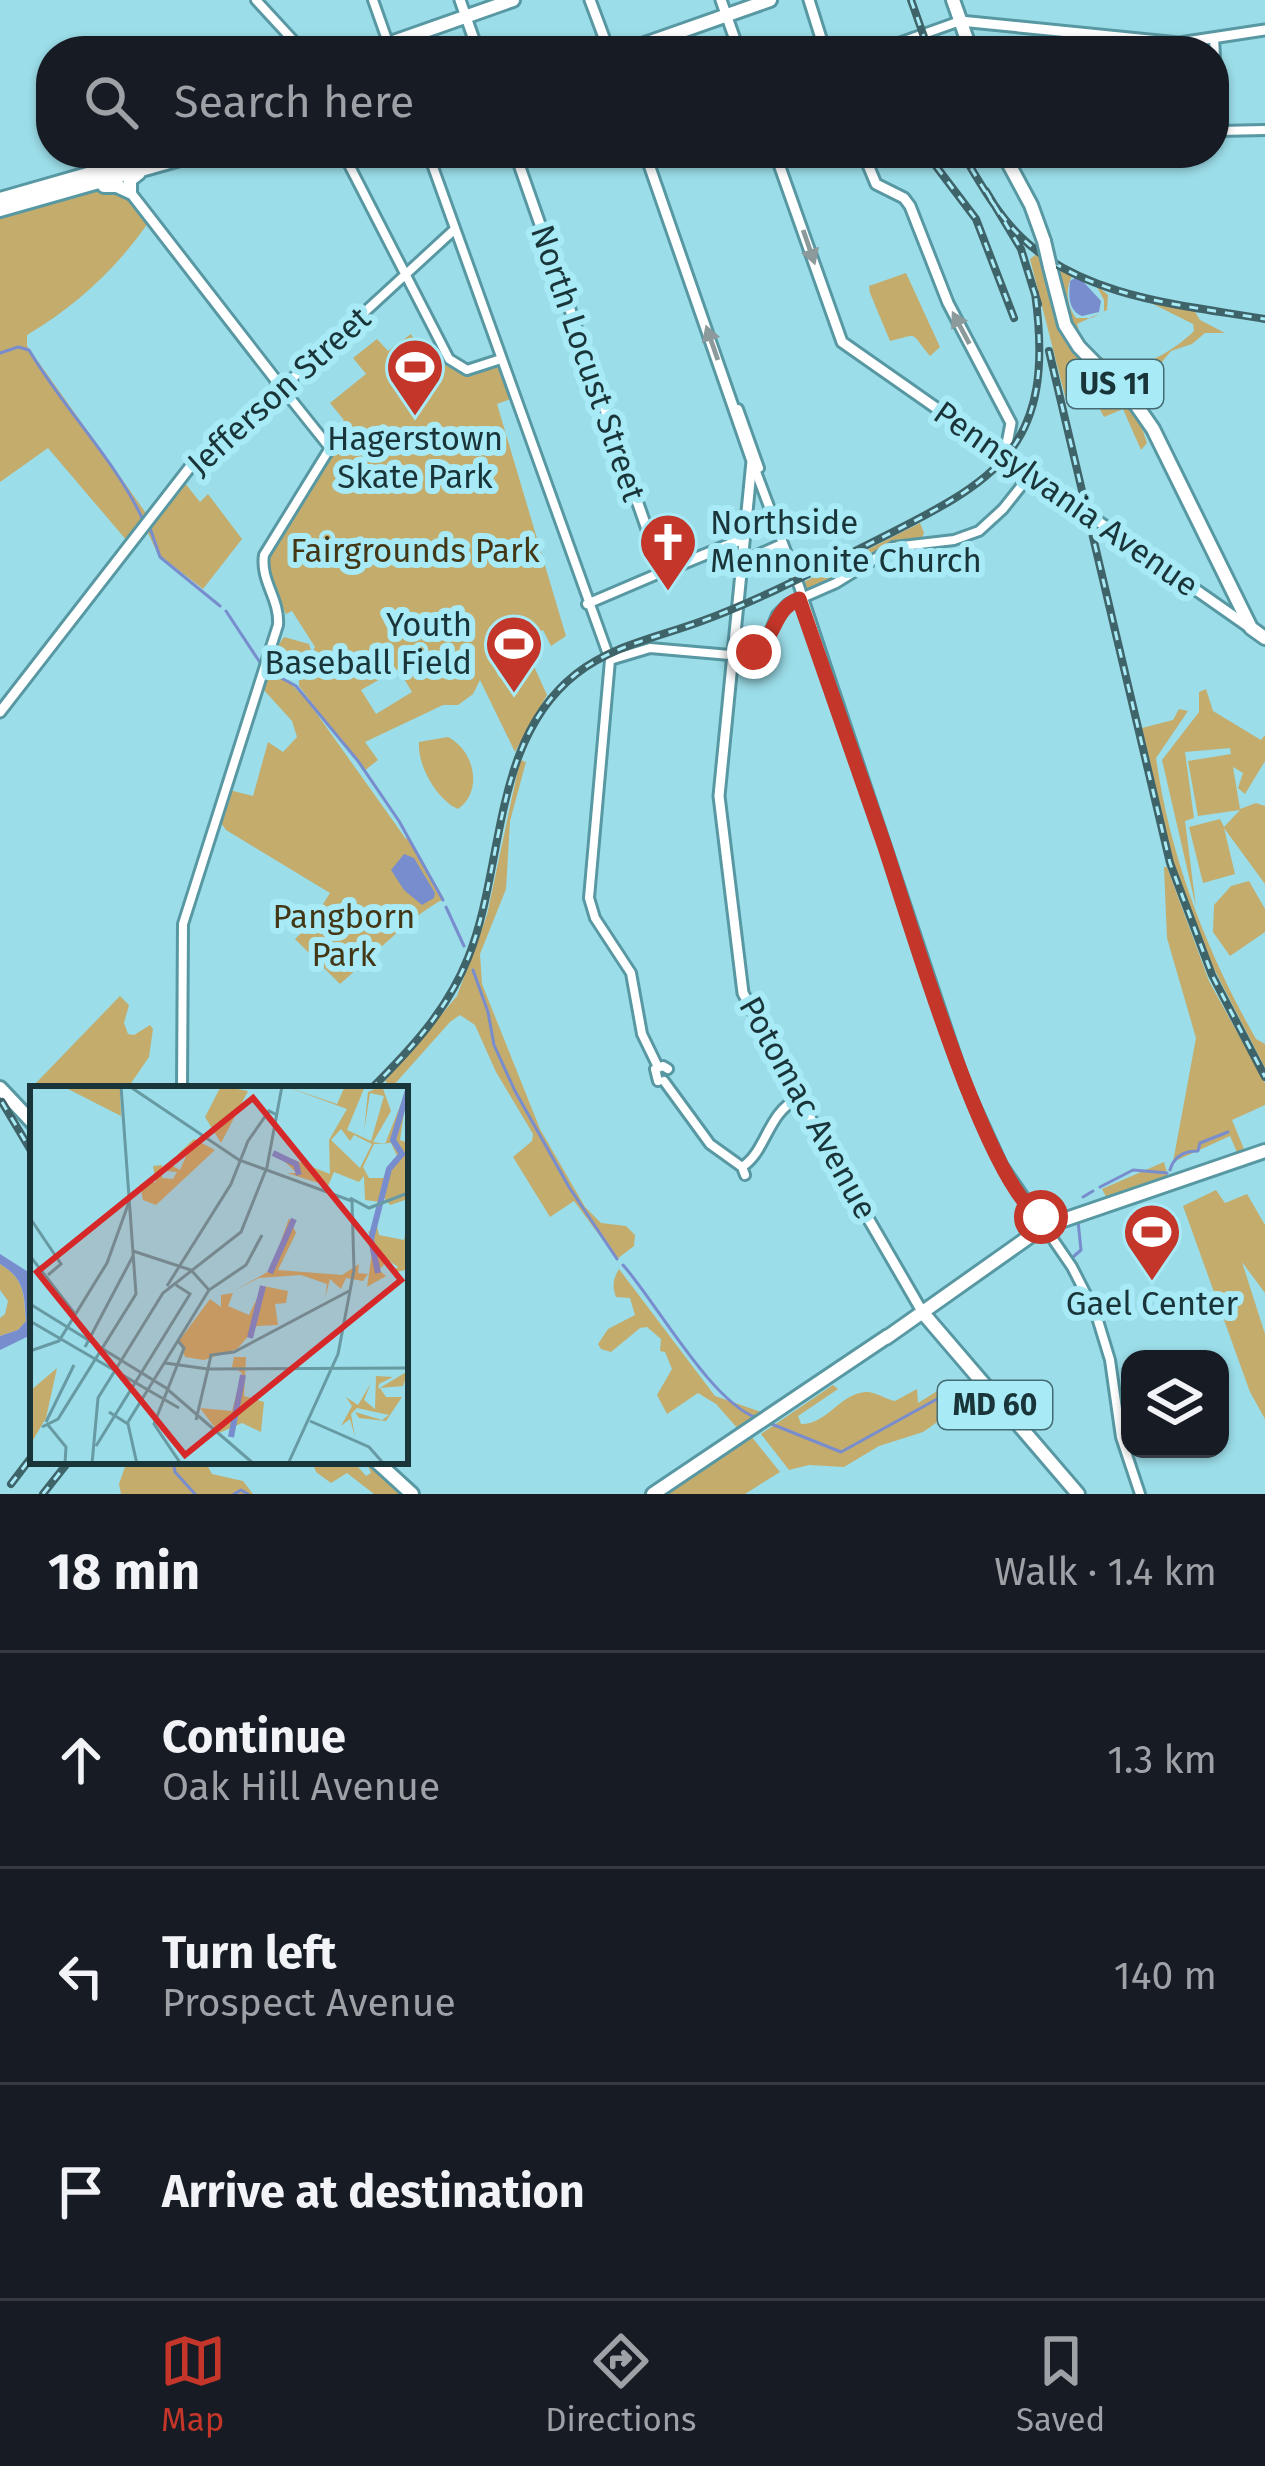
<!DOCTYPE html>
<meta charset="utf-8">
<style>
body{margin:0;font-family:"Fira Sans",sans-serif;background:#20242c;color:#f1f3f6}
.controls{position:absolute;right:36px;bottom:36px;display:grid;overflow:hidden;border-radius:24px;box-shadow:0 3px 9px #0004}
.controls button{width:108px;height:108px;display:grid;place-items:center;padding:0;border:0;border-bottom:3px solid #363941;background:#171b24;color:#f1f3f6;font:60px sans-serif}
.stop{position:absolute;width:36px;height:36px;margin:-27px;border:9px solid #c33629;border-radius:50%;background:#fff}
.stop.end{background:#c33629;border-color:#fff;box-shadow:0 3px 12px #0008}
.list{margin:0;padding:0;list-style:none}
h2{display:flex;justify-content:space-between;align-items:center;height:156px;margin:0;padding:0 48px;font-size:51px}
h2 small{font-size:39px;font-weight:400;color:#9ea1a6}
.list li{display:grid;grid-template-columns:78px 1fr auto;gap:36px;align-items:center;box-sizing:border-box;height:216px;padding:0 48px;border-top:3px solid #363941}
.list b{display:block;font-size:45px;white-space:nowrap}
.list p{margin:0;font-size:39px;white-space:nowrap;color:#9ea1a6}
.list em{font-size:39px;font-style:normal;color:#9ea1a6}
.icon{flex:none;width:66px;height:66px;fill:none;stroke:currentColor;stroke-width:2;stroke-linecap:round;stroke-linejoin:round}
.map{position:relative;flex:none;width:1265px;height:1494px;overflow:hidden}
.search{position:absolute;background:#171b24;box-shadow:0 3px 9px #0004;left:36px;right:36px;top:36px;height:132px;display:flex;align-items:center;gap:30px;box-sizing:border-box;padding:0 42px;border-radius:48px;color:#9ea1a6;font-size:45px}
.sheet{height:804px;background:#171b24}
nav{display:flex;justify-content:space-around;align-items:center;box-sizing:border-box;height:168px;border-top:3px solid #363941;background:#171b24;font-size:33px;color:#9ea1a6}
nav a{display:grid;justify-items:center;gap:6px}
nav .on{color:#c33629}
.map>svg:first-child{display:block}
.green{fill:#c4ac6d;fill-rule:evenodd}
.water{fill:#788dcd}
.lines{fill:none;stroke-linecap:round;stroke-linejoin:round}
.stream{stroke:#788dcd;stroke-width:3}
.tertiary-casing{stroke:#5898a3;stroke-width:14}
.secondary-casing{stroke:#5898a3;stroke-width:15}
.primary-casing{stroke:#5898a3;stroke-width:18}
.tertiary{stroke:#fff;stroke-width:8}
.secondary{stroke:#fff;stroke-width:9}
.primary{stroke:#fff;stroke-width:12}
.rail-casing{stroke:#3e6369;stroke-width:8}
.rail{stroke:#a8eaf6;stroke-width:3;stroke-dasharray:9;stroke-linecap:butt}
.primary-bridge-casing{stroke:#5898a3;stroke-width:18;stroke-linecap:butt}
.primary-bridge{stroke:#fff;stroke-width:12}
.oneway{fill:#8c9a9c}
.route{stroke:#c33629;stroke-width:15}
.labels{text-anchor:middle;dominant-baseline:central;stroke-width:12;stroke-linejoin:round;paint-order:stroke}
.shield{fill:#a8eaf6;stroke:#456b72;stroke-width:3}
.shield-label{font-size:30px;font-weight:bold;fill:#1a3539}
.street-label{font-size:33px;fill:#1a3539;stroke:#a8eaf6}
.poi-label{font-size:33px;fill:#1a3539;stroke:#a8eaf6}
.park-label{font-size:33px;fill:#433716;stroke:#a8eaf6}
.inset-river{fill:none;stroke:#788dcd;stroke-width:6}
.inset-road{fill:none;stroke:#679aa2;stroke-width:3}
.view{fill:#d62828;fill-opacity:0.15;stroke:#d62828;stroke-width:6}
.inset-edge{fill:none;stroke:#1a3539;stroke-width:6}
</style>
<div class="map">
<svg width="1265" height="1494" viewBox="0 0 1265 1494">
<rect width="100%" height="100%" fill="#9bdde8"/>
<!-- green -->
<path class="green" d="M101,185L120,188L148,223C116,269 76,306 27,335V346L148,516L128,542L48,448L0,482V210Z
M1038,253L1045,260L1057,315L1137,414L1147,443L1141,450L1123,409L1104,417L1091,393L1067,404L1030,259Z
M1054,265L1073,274C1065,288 1066,305 1076,318H1092L1104,311V300L1096,285L1108,295L1107,310L1077,324L1082,341L1117,370C1144,368 1176,349 1194,331L1193,324L1151,303L1192,307L1200,320L1225,333H1205L1192,344L1171,351L1142,386L1146,397L1142,402L1081,344L1062,313Z
M906,273L940,347L930,356C909,331 920,334 890,341L870,293L869,286Z
M411,334L430,370L446,361L467,374L498,364L511,399L497,404L566,636L551,646L543,630L494,654L501,669L496,671L499,677L532,662L547,695L515,752L480,680L473,694L458,705H443L365,742L378,760L364,771L299,686V672L279,653L277,647L284,637L309,644L312,653L315,647L292,611L286,614L269,580L266,563L335,449L323,434L344,420L330,403L366,374L353,358L377,339L388,351ZM398,669L412,692L376,714L361,690Z
M184,482L200,502L208,494L242,539L203,589L158,554L146,529Z
M920,523L924,533L921,539C879,544 846,574 809,593L805,591L802,583Z
M267,673L286,679L307,700L406,839L408,837L444,899C411,915 370,959 340,984L295,939L310,925L330,893L226,830L219,820L229,790L253,796L268,742L283,752L297,737L292,721L262,688Z
M1206,689L1213,711L1261,740L1265,735V761L1245,794L1238,788L1243,773L1233,767L1240,809L1256,803L1265,806V884L1224,828L1235,874L1203,883L1189,827L1220,819L1224,827L1240,810L1198,816L1188,761L1231,754L1230,748L1185,752L1194,818L1185,821L1196,907L1162,760L1199,712V692Z
M1179,709L1188,711L1156,758C1170,857 1207,953 1256,1039L1265,1044V1068L1211,963L1174,866L1142,728L1173,720Z
M448,737C474,750 484,791 458,809C437,800 417,765 419,742Z
M520,760L526,762L510,821L506,889L480,954L482,984L540,1129L585,1207L601,1223L626,1226L635,1235L634,1246L617,1259L574,1201L550,1217L513,1157L532,1141L533,1134L496,1072L475,1025L460,1015L450,1022L392,1087L385,1081L457,996L487,915Z
M1164,867H1167L1209,981L1265,1083V1105L1232,1120L1246,1154L1239,1157L1230,1136L1173,1162L1196,1038L1167,938Z
M1249,881L1265,909V932L1230,956L1213,932L1214,905L1231,886Z
M120,996L129,1005L124,1023L128,1034L134,1035L150,1025L153,1029L149,1057L127,1089L35,1084Z
M1164,1162L1169,1180L1108,1200L1102,1189Z
M1216,1190L1225,1203L1247,1194L1265,1225V1293L1242,1262L1265,1334V1419L1250,1392L1183,1206Z
M0,1264C26,1280 23,1294 26,1321L18,1330L0,1336V1318L5,1314L8,1301L0,1290Z
M619,1269L715,1396L764,1413L739,1430L716,1404L698,1393L667,1414L657,1395L672,1369L665,1352L660,1351L661,1339L647,1327L640,1328L611,1352L601,1349L598,1344L608,1329L635,1315L630,1298L616,1297C612,1286 613,1279 619,1269Z
M950,1383L965,1395L966,1402L923,1432L879,1446L844,1467L809,1465L789,1470L761,1434L833,1385L838,1389L798,1416L801,1424C826,1425 840,1394 865,1392C875,1391 885,1399 895,1401L917,1389L918,1403Z
M751,1436L780,1472L745,1494H662Z
M127,1461H205L212,1474L243,1481L253,1494H121L119,1484Z
M312,1461H353L366,1476L371,1473L366,1461H375L409,1494H374L347,1473L331,1483L316,1472Z"/>
<!-- water -->
<path class="water" d="M1078,276L1101,301L1099,312L1082,316C1067,310 1069,294 1070,281Z
M404,854L414,858L435,893L434,898L422,905L404,890L391,870Z
M0,1254L33,1275V1334L0,1350V1336L18,1330L26,1321C24,1294 25,1279 0,1264Z"/>
<g class="lines">
<!-- stream -->
<path class="stream" d="M0,353L18,347L29,350C63,408 116,461 143,520
M150,528L160,557L220,606
M226,611L261,664
M267,670L296,686L358,761L399,821L443,900
M446,907L464,946
M473,970L488,1012L494,1045L515,1091L569,1187L617,1259
M1170,1170C1174,1156 1184,1151 1198,1151L1200,1143L1228,1132
M1100,1187L1133,1170L1167,1173
M1083,1197L1093,1191
M1073,1257L1081,1250L1078,1221
M623,1265C656,1302 711,1402 757,1418
M769,1423L841,1452L948,1393L975,1389
M173,1461L175,1472L195,1494
M234,1494L241,1490L248,1494"/>
<defs>
<path id="tertiary" d="M256,0L303,51
M373,0L391,51
M1214,38L1219,131L1265,130
M876,51L960,21
M343,153L449,359L467,370L501,359
M428,153L610,660L589,898L595,918L631,973L642,1034L658,1067
M738,409L759,468
M753,464L799,586L965,1084L1002,1165L1072,1267L1096,1314L1110,1360L1121,1437L1140,1494
M895,547L915,554L929,566
M741,562L782,544
M587,604L662,572
M610,660L650,648L730,655L754,652L766,642L777,615L788,604L836,583L894,547L954,540L979,531L1003,509L1030,475
M658,1081L655,1069L663,1066L668,1069
M664,1081L710,1144L742,1167
M182,1089L183,924L278,625C280,599 260,581 264,555L330,448L282,388L455,229
M745,1175L742,1167C767,1151 767,1112 799,1098"/>
<path id="secondary" d="M460,0L478,51
M590,0L609,51
M721,0L739,51
M809,0L825,51
M960,21L1179,43L1265,30
M515,153L662,572L743,539
M645,153L752,461L719,796L743,993L814,1125L923,1313
M775,153L842,342L1249,627
M863,153L876,184L904,198L910,206L948,303L1011,423L1006,449L1009,458
M0,712L190,467L282,388L127,188"/>
<path id="primary" d="M953,0L971,51
M368,51L513,0
M625,51L770,0
M1003,153L1031,205L1044,241
M101,154L128,157
M104,186H117L130,192V180L139,173
M0,199L161,153
M0,210L201,153
M1050,267L1065,325L1079,347L1137,406L1153,429L1251,628L1265,638
M0,1088L33,1123
M1033,1213L1056,1218
M923,1313L1078,1494
M886,1338L1043,1227L1265,1151
M376,1461L412,1494
M653,1494L888,1336"/>
</defs>
<!-- tertiary casing -->
<use href="#tertiary" class="tertiary-casing"/>
<!-- secondary casing -->
<use href="#secondary" class="secondary-casing"/>
<!-- primary casing -->
<use href="#primary" class="primary-casing"/>
<!-- tertiary -->
<use href="#tertiary" class="tertiary"/>
<!-- secondary -->
<use href="#secondary" class="secondary"/>
<!-- primary -->
<use href="#primary" class="primary"/>
<defs>
<path id="rail" d="M911,0L929,51
M926,153L976,219L1014,318
M962,153C979,181 997,214 1021,237C1083,298 1183,305 1265,319
M986,191L1021,249L1038,304
M1049,351L1170,863L1212,975L1265,1077
M371,1089C410,1050 447,1011 468,958C505,866 491,741 576,674C613,645 659,637 702,621C759,600 813,572 867,545C995,481 1057,452 1035,293
M2,1102L33,1154
M11,1484L33,1455
M43,1494L69,1461"/>
</defs>
<!-- rail casing -->
<use href="#rail" class="rail-casing"/>
<!-- rail -->
<use href="#rail" class="rail"/>
<defs>
<path id="primary-bridge" d="M1044,241L1050,267"/>
</defs>
<!-- primary-bridge casing -->
<use href="#primary-bridge" class="primary-bridge-casing"/>
<!-- primary-bridge -->
<use href="#primary-bridge" class="primary-bridge"/>
</g>
<!-- one-way arrows -->
<defs><path id="oneway-solid" d="M-6-.8H1V-3.2L6.5 0L1 3.2V.8H-6Z" transform="scale(3)"/></defs>
<g class="oneway">
<use href="#oneway-solid" transform="translate(809 247) rotate(71)"/>
<use href="#oneway-solid" transform="translate(961 328) rotate(-118)"/>
<use href="#oneway-solid" transform="translate(712 343) rotate(-109)"/>
</g>
<g class="lines">
<!-- route -->
<path class="route" d="M754,652C777,637 772,610 799,599C827,680 855,760 883,841C906,909 987,1189 1041,1217"/>
</g>
<!-- icons -->
<defs>
<symbol id="stadium-pin" viewBox="-11 -11 22 30"><path d="M0 17L-7.5 6A9.5 9.5 0 1 1 7.5 6Z" fill="#c33629" stroke="#a8eaf6"/><path d="M0-5a6.5 5 0 1 0 0 10a6.5 5 0 1 0 0-10ZM-3.5-1.8h7v3.6h-7Z" fill="#fff"/></symbol>
<symbol id="church-pin" viewBox="-11 -11 22 30"><path d="M0 17L-7.5 6A9.5 9.5 0 1 1 7.5 6Z" fill="#c33629" stroke="#a8eaf6"/><path d="M-1.2-6h2.4v3.5h3.3v2.4h-3.3V6h-2.4V-.1h-3.3v-2.4h3.3Z" fill="#fff"/></symbol>
</defs>
<g fill-rule="evenodd">
<use href="#stadium-pin" x="382" y="334" width="66" height="90"/>
<use href="#church-pin" x="635" y="509" width="66" height="90"/>
<use href="#stadium-pin" x="481" y="611" width="66" height="90"/>
<use href="#stadium-pin" x="1119" y="1199" width="66" height="90"/>
</g>
<g class="labels">
<!-- shield labels -->
<g class="shield">
<rect x="1067" y="360" width="96" height="48" rx="9"/>
<rect x="938" y="1381" width="114" height="48" rx="9"/>
</g>
<g class="shield-label">
<text x="1115" y="384">US 11</text>
<text x="995" y="1405">MD 60</text>
</g>
<!-- street labels -->
<g class="street-label">
<text transform="translate(588 363) rotate(71)">North Locust Street</text>
<text transform="translate(279 391) rotate(-42)">Jefferson Street</text>
<text transform="translate(1066 499) rotate(35)">Pennsylvania Avenue</text>
<text transform="translate(808 1108) rotate(61)">Potomac Avenue</text>
</g>
<!-- poi labels -->
<g class="poi-label">
<text x="415" y="439">Hagerstown<tspan x="415" dy="38">Skate Park</tspan></text>
<text x="710" y="523" text-anchor="start">Northside<tspan x="710" dy="38">Mennonite Church</tspan></text>
<text x="472" y="625" text-anchor="end">Youth<tspan x="472" dy="38">Baseball Field</tspan></text>
<text x="1152" y="1304">Gael Center</text>
</g>
<!-- park labels -->
<g class="park-label">
<text x="415" y="551">Fairgrounds Park</text>
<text x="344" y="917">Pangborn<tspan x="344" dy="38">Park</tspan></text>
</g>
</g>
<!-- overview -->
<g transform="translate(30 1086)">
<rect width="378" height="378" fill="#9bdde8"/>
<path d="M90,0L91,30L34,1ZM191,0L218,5L191,57L175,31ZM254,0L307,18L315,0H335L317,44L341,55L354,10L340,7L334,46L338,6L352,0L361,25L343,56L355,58L378,0L370,54L378,57V113L360,119L351,108L350,116L335,114L334,90L329,96L304,86L298,100L257,87H267L244,66L300,88L299,54L317,23ZM311,43L320,55L324,49L342,58L330,82L301,54ZM361,57L368,72L353,92H339L333,81L344,58ZM164,53L185,64L126,119L113,114L110,98L126,96L123,80L132,79V92L143,93L147,86L136,85L139,78L150,84L157,68H148ZM259,132L266,147L248,184L312,189L329,178L328,187L338,188L333,195L316,192L311,203L300,193L295,212L297,198L271,189L229,192L204,205L241,184ZM377,138L376,184L360,187L368,181L358,174L349,184L356,190L337,201L344,153L338,146L347,140L349,149L374,154ZM233,200L258,205L256,217L245,218L248,239L227,240L207,263L174,274L155,271L149,255L180,213L191,221V209L203,207L198,220L219,229ZM204,271H216L214,310L234,316L231,346L212,337L189,347L170,322L202,325L212,287L202,281ZM27,282L16,332L0,359V305ZM378,285L373,300L350,302L356,311H372L356,335L329,332L325,326L352,334L359,329L327,322L321,328L325,351L320,333L311,340L322,320L316,311L328,319L341,297L334,314L345,323L346,290L363,291L349,298L348,303Z" fill="#c4ac6d" fill-rule="evenodd"/>
<path class="inset-river" d="M243,67L266,78L269,89M240,187L264,133M348,187L341,153L359,83L372,68L363,54L378,4M220,252L233,200M201,351L213,289"/>
<path class="inset-road" d="M99,0L209,74L322,115L324,184L308,268L258,378M320,112L339,122L378,107M0,132L31,178L18,189M103,165L161,184L179,204M0,170L45,228M137,200L201,98L218,55L239,25L247,29M0,218L136,302L224,378M0,235L149,322M148,255L154,262L124,338L151,378M55,261L103,170M0,265L29,255L77,177L99,116M135,277L178,283L181,269L204,266L319,205M79,326L98,338L107,378M166,334L178,283L378,282M280,335L339,361L354,378M16,336L44,279M98,336L179,204L216,179L232,149M18,339L36,361L35,378M12,341L28,333L106,208L91,0M66,360L160,208L146,199M62,378L68,312L133,207L211,146L237,81L252,0"/>
<path class="view" d="M223,12L371,194L155,369L7,186Z"/>
<rect width="378" height="378" class="inset-edge"/>
</g>
</svg>
<div class="controls">
<button><svg class="icon" aria-label="layers" viewBox="0 0 24 24"><path d="M12 4l9 5-9 5-9-5zM3 14l9 5 9-5"/></svg></button>
</div>
<div class="stop" style="left:1041px;top:1217px"></div>
<div class="stop end" style="left:754px;top:652px"></div>
<div class="search"><svg class="icon" aria-label="search" viewBox="0 0 24 24"><circle cx="10" cy="10" r="6"/><path d="M15 15l6 6"/></svg>Search here</div>
</div>
<section class="sheet">
<h2>18 min<small>Walk · 1.4 km</small></h2>
<ul class="list">
<li><svg class="icon" aria-label="ahead" viewBox="0 0 24 24"><path d="M12 20V5M6 11l6-6 6 6"/></svg><div><b>Continue</b><p>Oak Hill Avenue</p></div><em>1.3 km</em></li>
<li><svg class="icon" aria-label="left" viewBox="0 0 24 24"><path d="M17 20v-9H6M10 6l-5 5 5 5"/></svg><div><b>Turn left</b><p>Prospect Avenue</p></div><em>140 m</em></li>
<li><svg class="icon" aria-label="arrive" viewBox="0 0 24 24"><path d="M6 21V4h12l-3 4 3 4H6"/></svg><div><b>Arrive at destination</b></div></li>
</ul>
</section>
<nav>
<a class="on"><svg class="icon" aria-label="map" viewBox="0 0 24 24"><path d="M3 6l6-2 6 2 6-2v14l-6 2-6-2-6 2zM9 4v14M15 6v14"/></svg>Map</a>
<a><svg class="icon" aria-label="directions" viewBox="0 0 24 24"><path d="M12 3l9 9-9 9-9-9zM9 14v-3h6M13 9l2 2-2 2"/></svg>Directions</a>
<a><svg class="icon" aria-label="saved" viewBox="0 0 24 24"><path d="M7 4h10v16l-5-4-5 4z"/></svg>Saved</a>
</nav>
